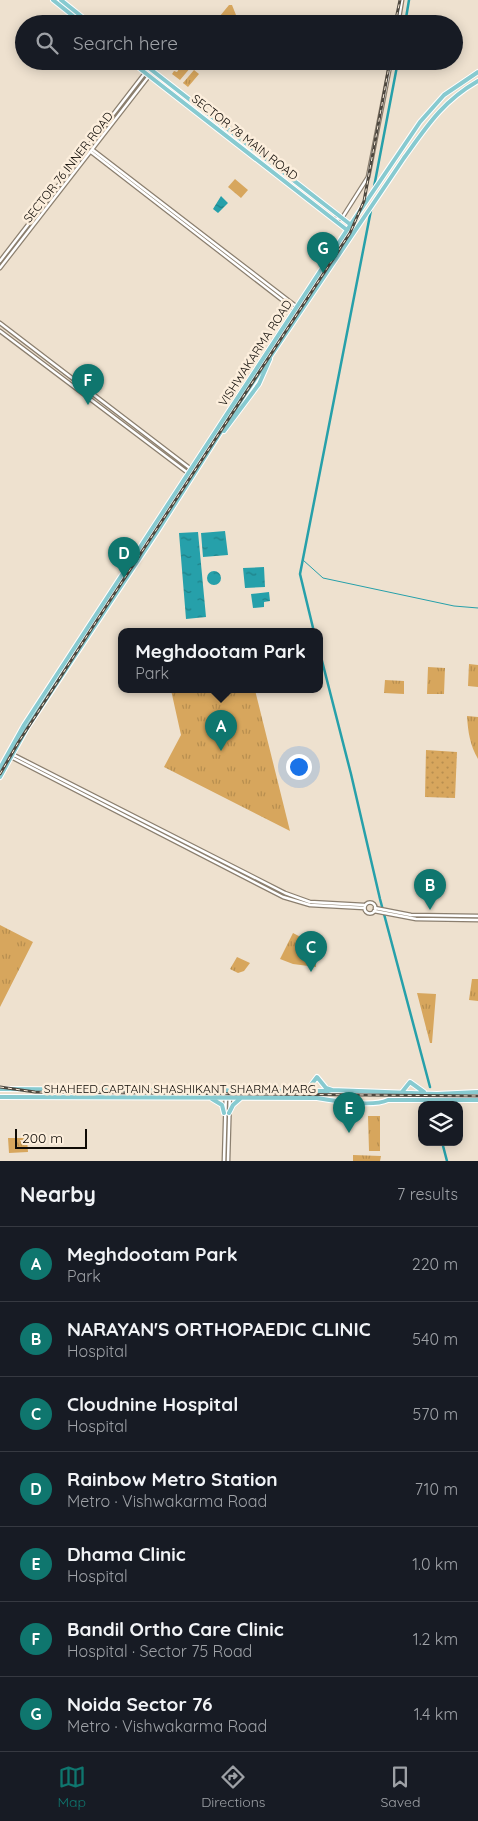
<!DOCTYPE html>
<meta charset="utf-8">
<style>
body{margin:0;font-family:Quicksand,sans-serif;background:#20242c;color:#f1f3f6}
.controls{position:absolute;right:15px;bottom:15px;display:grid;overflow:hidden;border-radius:10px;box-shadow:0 2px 12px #0003}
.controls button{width:45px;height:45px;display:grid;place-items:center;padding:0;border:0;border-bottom:1px solid #363941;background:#171b24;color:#f1f3f6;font:25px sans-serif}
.scale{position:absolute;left:15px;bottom:12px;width:72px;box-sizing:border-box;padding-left:5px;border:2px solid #0f0b06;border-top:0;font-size:14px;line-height:18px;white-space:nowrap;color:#0f0b06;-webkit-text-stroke:4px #fceedc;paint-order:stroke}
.you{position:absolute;left:298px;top:766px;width:18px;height:18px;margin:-12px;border:4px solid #fff;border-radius:50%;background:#1a73e8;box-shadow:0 0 0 8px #1a73e833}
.badge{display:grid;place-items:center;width:32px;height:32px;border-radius:50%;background:#0f766e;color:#fff;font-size:16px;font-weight:700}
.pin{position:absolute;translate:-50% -41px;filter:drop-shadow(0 1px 2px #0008)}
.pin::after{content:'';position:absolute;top:26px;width:18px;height:15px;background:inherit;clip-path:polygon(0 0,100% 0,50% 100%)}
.popup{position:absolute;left:118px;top:628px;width:205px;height:65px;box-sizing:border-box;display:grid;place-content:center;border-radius:10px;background:#171b24;filter:drop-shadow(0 1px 4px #0005);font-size:16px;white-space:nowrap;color:#9ea1a6}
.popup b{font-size:19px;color:#f1f3f6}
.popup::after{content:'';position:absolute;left:50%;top:100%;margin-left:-10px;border:10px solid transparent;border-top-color:#171b24}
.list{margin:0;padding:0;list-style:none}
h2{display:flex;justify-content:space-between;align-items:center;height:65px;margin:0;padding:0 20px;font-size:21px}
h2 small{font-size:16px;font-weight:400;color:#9ea1a6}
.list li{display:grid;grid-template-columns:32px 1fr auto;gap:15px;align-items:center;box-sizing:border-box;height:75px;padding:0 20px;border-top:1px solid #363941}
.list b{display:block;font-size:19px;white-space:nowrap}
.list p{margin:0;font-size:16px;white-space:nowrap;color:#9ea1a6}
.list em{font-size:16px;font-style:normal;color:#9ea1a6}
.icon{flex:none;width:28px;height:28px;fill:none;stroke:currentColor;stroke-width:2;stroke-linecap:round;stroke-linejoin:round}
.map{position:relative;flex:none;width:478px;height:1161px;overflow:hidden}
.search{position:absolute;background:#171b24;box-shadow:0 2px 12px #0003;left:15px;right:15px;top:15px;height:55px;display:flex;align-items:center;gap:12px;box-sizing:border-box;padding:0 18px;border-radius:28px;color:#9ea1a6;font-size:19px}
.sheet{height:590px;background:#171b24}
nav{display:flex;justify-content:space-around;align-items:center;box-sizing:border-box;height:70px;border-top:1px solid #363941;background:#171b24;font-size:14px;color:#9ea1a6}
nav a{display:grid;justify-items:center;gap:2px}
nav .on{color:#0f766e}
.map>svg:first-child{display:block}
.grass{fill:url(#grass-dots)}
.park{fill:url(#park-tufts)}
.water{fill:url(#water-ripples)}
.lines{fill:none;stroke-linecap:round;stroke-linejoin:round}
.stream{stroke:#26a0aa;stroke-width:1}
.canal{stroke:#26a0aa;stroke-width:2.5}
.minor-casing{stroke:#8b7f6f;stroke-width:5}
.major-casing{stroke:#fff;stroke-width:6}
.minor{stroke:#fff;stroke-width:2.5}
.major{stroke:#87cad0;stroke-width:4}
.rail-casing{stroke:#4e483f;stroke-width:3}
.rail{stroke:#fceedc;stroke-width:1;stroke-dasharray:4;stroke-linecap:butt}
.labels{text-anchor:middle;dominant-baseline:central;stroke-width:5;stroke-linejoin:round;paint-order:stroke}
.street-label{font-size:12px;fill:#0f0b06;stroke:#fceedc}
</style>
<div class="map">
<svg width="478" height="1161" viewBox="0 0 478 1161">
<defs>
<pattern id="grass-dots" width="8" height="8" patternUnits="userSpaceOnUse" patternTransform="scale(1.25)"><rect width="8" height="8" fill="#d7a65d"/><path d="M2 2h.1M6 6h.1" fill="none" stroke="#b78e4f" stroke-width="1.8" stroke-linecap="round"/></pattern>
<pattern id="park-tufts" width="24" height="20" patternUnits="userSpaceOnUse" patternTransform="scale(1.25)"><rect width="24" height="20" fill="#d7a65d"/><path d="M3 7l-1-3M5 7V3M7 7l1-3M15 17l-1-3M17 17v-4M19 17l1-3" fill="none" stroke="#b78e4f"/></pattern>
<pattern id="water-ripples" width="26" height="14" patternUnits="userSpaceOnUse" patternTransform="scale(1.25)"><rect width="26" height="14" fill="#26a0aa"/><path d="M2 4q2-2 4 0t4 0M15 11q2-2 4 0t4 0" fill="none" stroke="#1f8188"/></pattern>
</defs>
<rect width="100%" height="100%" fill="#eee1cf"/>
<!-- grass -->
<path class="grass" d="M426,750L457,752L455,798L425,797Z"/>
<!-- park -->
<path class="park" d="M229,5H232L236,15L245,17L248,24H216L215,22Z
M183,63H186L191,67L180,80L172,74L174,71L177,72Z
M194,70L199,74L188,87L183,83Z
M235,179L248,190L241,198L228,187Z
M469,664L478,665V687L468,686Z
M428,667L445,668L444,694H427Z
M385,680L404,681V694L384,693Z
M171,690H255L290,831L164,767L181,735Z
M467,716L478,717V759C470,745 468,732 467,716Z
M0,925L33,942L0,1007Z
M293,933L316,945V967L293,964L280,959Z
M237,957L250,963L244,971L238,973L230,969Z
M472,979H478V1001L469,1000Z
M417,993L436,994L432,1043H430Z
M368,1116H380V1151H369Z
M8,1138H27L28,1152L9,1153Z
M353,1155L381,1156L380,1161H353Z"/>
<!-- water -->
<path class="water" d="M221,196L228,203L218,213L213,209Z
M225,531L228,555L203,557L201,533Z
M198,532L206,617L186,619L179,533Z
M264,567L265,587L245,588L243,568Z
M207 578a7 7 0 1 1 14 0a7 7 0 1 1-14 0Z
M269,592L270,601L264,602V607L253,608L251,594Z"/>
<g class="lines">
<!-- stream -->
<path class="stream" d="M303,560L323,578L454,606L478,608"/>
<!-- canal -->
<path class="canal" d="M405,24L409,0
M374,187L398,61
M314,632L300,574L371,210
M320,653L351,774L380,899L430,1087
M442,1142L447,1161"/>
<defs>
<path id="minor" d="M398,24L402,0
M93,150L297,307
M91,152L295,310
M335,219L342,218L368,177L391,61
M0,261L145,73
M0,268L149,76
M0,323L191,469
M0,331L188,473
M12,754L285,893L310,902L364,905
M11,757L283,897L310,905L364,908
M364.5 908a5.5 5.5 0 1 1 11 0a5.5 5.5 0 1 1-11 0Z
M375,908L411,915L478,916
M374,911L416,919L478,920
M224,1161L226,1091
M228,1161L230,1091"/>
<path id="major" d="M53,0L83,24
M61,0L91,24
M130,61L347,230
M140,61L351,225
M224,431L259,384L270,359
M0,768L24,725L347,230L420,122L444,95L478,72
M0,777L27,728L157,532L245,394L404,158C427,126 443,101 478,81
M0,1089L328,1091L332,1090L437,1094L478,1092
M304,1091L311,1085L317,1077L326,1088L332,1090
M402,1092L410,1082L424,1092
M0,1097L317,1098C334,1101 373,1107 388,1100H478
M212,1099L222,1105L224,1113
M229,1113L233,1105L241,1098"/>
</defs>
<!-- minor casing -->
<use href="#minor" class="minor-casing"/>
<!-- major casing -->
<use href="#major" class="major-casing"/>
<!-- minor -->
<use href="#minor" class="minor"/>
<!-- major -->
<use href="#major" class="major"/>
<defs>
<path id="rail" d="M395,24L400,0
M0,774L18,743L92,628L350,233L364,201L390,61
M0,1087L35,1092L478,1096"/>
</defs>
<!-- rail casing -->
<use href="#rail" class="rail-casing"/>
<!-- rail -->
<use href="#rail" class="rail"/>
</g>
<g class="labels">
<!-- street labels -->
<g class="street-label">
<text transform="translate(245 137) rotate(38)">SECTOR 78 MAIN ROAD</text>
<text transform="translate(68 167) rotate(-52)">SECTOR 76 INNER ROAD</text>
<text transform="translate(255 353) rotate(-57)">VISHWAKARMA ROAD</text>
<text x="180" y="1088">SHAHEED CAPTAIN SHASHIKANT SHARMA MARG</text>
</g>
</g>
</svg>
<div class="controls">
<button><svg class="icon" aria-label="layers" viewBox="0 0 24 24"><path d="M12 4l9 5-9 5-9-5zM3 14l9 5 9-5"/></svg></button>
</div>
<div class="scale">200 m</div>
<div class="you"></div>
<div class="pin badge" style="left:221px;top:751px">A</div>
<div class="popup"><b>Meghdootam Park</b>Park</div>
<div class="pin badge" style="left:430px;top:910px">B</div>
<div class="pin badge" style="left:311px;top:972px">C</div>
<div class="pin badge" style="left:124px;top:578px">D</div>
<div class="pin badge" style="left:349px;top:1133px">E</div>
<div class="pin badge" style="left:88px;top:405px">F</div>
<div class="pin badge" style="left:323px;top:273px">G</div>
<div class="search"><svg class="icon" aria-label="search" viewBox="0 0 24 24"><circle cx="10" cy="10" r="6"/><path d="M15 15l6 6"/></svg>Search here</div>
</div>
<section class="sheet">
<h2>Nearby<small>7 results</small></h2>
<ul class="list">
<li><span class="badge">A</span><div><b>Meghdootam Park</b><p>Park</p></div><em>220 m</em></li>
<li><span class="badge">B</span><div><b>NARAYAN'S ORTHOPAEDIC CLINIC</b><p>Hospital</p></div><em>540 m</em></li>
<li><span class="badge">C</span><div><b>Cloudnine Hospital</b><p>Hospital</p></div><em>570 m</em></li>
<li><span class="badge">D</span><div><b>Rainbow Metro Station</b><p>Metro · Vishwakarma Road</p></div><em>710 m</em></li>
<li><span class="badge">E</span><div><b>Dhama Clinic</b><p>Hospital</p></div><em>1.0 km</em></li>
<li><span class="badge">F</span><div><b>Bandil Ortho Care Clinic</b><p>Hospital · Sector 75 Road</p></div><em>1.2 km</em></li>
<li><span class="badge">G</span><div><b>Noida Sector 76</b><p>Metro · Vishwakarma Road</p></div><em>1.4 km</em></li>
</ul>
</section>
<nav>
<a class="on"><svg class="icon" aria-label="map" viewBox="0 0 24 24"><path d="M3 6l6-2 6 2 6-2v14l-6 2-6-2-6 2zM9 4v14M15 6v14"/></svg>Map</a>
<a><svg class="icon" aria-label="directions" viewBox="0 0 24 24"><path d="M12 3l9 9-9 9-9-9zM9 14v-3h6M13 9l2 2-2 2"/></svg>Directions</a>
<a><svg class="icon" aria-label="saved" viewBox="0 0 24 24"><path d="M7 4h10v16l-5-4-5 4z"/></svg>Saved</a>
</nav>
